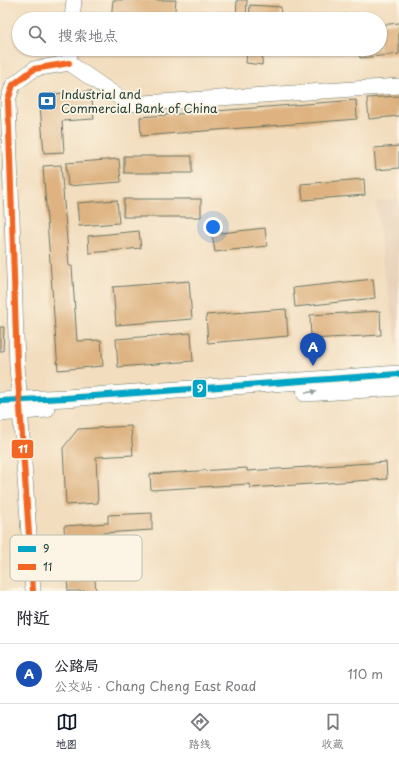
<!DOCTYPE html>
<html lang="zh">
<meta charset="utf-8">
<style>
body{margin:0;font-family:"Playpen Sans","LXGW WenKai TC",sans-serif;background:#f7f7f7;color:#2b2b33}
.you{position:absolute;left:213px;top:227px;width:14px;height:14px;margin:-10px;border:3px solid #fff;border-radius:50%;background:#1a73e8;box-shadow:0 0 0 6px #1a73e833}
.badge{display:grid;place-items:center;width:26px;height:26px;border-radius:50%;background:#111827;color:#fff;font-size:13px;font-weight:700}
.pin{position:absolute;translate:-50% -33px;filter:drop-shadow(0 1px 2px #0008)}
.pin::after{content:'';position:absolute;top:21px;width:14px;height:12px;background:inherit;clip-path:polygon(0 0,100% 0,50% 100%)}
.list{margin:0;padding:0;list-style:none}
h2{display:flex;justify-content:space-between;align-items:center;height:52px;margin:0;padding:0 16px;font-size:17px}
h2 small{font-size:13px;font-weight:400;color:#7c7c81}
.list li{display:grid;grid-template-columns:26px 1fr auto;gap:12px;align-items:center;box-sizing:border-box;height:60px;padding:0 16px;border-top:1px solid #e1e1e2}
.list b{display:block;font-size:15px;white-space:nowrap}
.list p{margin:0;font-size:13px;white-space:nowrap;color:#7c7c81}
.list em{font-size:13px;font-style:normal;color:#7c7c81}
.icon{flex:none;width:22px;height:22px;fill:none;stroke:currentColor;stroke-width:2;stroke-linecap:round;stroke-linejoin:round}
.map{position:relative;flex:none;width:399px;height:591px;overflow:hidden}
.search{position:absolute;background:#fff;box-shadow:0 1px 3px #0004;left:12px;right:12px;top:12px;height:44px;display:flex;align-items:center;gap:10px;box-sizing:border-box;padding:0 14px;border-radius:22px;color:#7c7c81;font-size:15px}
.sheet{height:112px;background:#fff}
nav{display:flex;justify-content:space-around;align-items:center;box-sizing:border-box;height:56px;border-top:1px solid #e1e1e2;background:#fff;font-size:11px;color:#7c7c81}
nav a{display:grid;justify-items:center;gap:2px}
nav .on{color:#111827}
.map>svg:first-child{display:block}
.built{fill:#e7d0b7}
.building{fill:#deb381}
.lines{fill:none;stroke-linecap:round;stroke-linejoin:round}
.tertiary-casing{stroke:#697564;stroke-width:16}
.secondary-casing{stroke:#697564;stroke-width:18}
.tertiary{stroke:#fff;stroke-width:15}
.secondary{stroke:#fff;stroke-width:17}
.bus-1-casing{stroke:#fcf5e5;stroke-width:9}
.bus-2-casing{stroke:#fcf5e5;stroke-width:9}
.bus-1{stroke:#02a4c6;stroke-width:6}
.bus-2{stroke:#f26522;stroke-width:6}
.oneway{fill:#8f9e9a}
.labels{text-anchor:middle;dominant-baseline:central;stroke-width:3.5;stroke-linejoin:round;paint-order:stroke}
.poi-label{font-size:12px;fill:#1f3d34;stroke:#fcf5e5;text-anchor:start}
.key{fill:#fcf5e5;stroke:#babeb0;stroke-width:1}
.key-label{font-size:11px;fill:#1f3d34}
.line-badge{stroke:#fcf5e5;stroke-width:1.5}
.badge-label{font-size:11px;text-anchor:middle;font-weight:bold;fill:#fff}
</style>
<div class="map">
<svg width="399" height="591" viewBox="0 0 399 591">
<rect width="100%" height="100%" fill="#fcf5e5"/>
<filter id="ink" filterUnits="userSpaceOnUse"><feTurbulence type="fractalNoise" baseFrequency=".025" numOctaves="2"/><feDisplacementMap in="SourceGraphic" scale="8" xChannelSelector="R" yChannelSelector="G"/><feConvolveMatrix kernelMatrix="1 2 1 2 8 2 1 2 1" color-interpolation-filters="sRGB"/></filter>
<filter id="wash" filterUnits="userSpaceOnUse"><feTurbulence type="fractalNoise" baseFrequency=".012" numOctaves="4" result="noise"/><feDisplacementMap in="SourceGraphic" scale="16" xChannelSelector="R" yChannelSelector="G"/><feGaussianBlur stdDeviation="0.9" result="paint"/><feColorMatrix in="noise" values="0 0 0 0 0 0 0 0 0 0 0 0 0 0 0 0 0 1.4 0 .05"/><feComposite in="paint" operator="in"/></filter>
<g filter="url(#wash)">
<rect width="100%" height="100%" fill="#f2ddbe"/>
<!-- built -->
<path class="built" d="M399,199V344H397L383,266L376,202Z"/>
<g id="blocks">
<!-- building -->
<path class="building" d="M113,0H176L174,19H111Z
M237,0H247L246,19H236Z
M250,5L281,7L280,19H249Z
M356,13V19H309L308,18Z
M399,23V54L360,58L359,49H380V25Z
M247,49H263L262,65L246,63Z
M91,91L94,119L62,121L64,152L44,153L40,106L43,99L51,94Z
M399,96V116L369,119L367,98Z
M356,100L357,119L141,136L140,117Z
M399,146V168L376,170L374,148Z
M124,156H192V173H124Z
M119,159L121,182L68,186L66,163Z
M61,165L69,266H72L77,341L101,340L103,366L58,370L43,166Z
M364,179L365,195L303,200L301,184Z
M124,199H201V217H123Z
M117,200L119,223L79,226L77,203Z
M265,228L267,246L215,252L212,234Z
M139,231L141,248L89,253L88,236Z
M373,279L375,298L295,307L293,288Z
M189,281L192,319L116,325L113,287Z
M286,309L288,336L208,343L206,315Z
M380,311L381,335L311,339L310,315Z
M0,327H4L3,351H0Z
M191,333L193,361L118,367L116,339Z
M131,426L133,455L96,457L98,503L66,505L63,448L78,429Z
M386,462L387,479L250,488L249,484L151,490L150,474L247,468V471Z
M152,513V530L102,533L104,555L93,556L96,591H68L64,526L108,523V515Z"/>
</g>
</g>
<g filter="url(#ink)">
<use href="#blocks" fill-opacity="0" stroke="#697564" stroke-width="1"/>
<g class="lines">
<defs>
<path id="tertiary" d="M72,19L74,0
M69,63L129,104L399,86
M69,63L70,49
M33,591L17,365L8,100L13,85L34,69L69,63"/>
<path id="secondary" d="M305,393L399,387
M0,401L66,398L399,374
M0,413L46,409"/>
</defs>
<!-- tertiary casing -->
<use href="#tertiary" class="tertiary-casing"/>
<!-- secondary casing -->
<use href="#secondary" class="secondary-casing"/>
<!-- tertiary -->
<use href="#tertiary" class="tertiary"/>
<!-- secondary -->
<use href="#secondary" class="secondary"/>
<defs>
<path id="bus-1" d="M0,401L66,398L399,374"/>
<path id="bus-2" d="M33,591L17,365L8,100L13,85L34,69L69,63"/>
</defs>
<!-- bus-1 casing -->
<use href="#bus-1" class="bus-1-casing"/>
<!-- bus-2 casing -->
<use href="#bus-2" class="bus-2-casing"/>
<!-- bus-1 -->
<use href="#bus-1" class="bus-1"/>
<!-- bus-2 -->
<use href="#bus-2" class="bus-2"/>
</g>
<!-- one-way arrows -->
<defs><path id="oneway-solid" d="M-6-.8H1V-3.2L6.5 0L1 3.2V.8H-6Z"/></defs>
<use class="oneway" href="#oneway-solid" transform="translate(311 392) rotate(-4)"/>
</g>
<!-- icons -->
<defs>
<symbol id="bank-square" viewBox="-11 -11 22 22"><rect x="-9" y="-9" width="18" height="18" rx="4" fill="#1f6fb2" stroke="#fcf5e5"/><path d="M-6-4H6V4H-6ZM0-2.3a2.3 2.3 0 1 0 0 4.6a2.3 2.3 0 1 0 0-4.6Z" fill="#fff"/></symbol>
</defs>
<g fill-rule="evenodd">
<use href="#bank-square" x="36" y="90" width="22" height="22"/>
</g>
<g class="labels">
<!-- poi labels -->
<g class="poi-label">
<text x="61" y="94">Industrial and<tspan x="61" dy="14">Commercial Bank of China</tspan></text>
</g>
</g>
<!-- legend -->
<rect x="10" y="535" width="132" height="46" rx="6" class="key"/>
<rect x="18" y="546" width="18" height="6" fill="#02a4c6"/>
<rect x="18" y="564" width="18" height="6" fill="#f26522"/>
<g class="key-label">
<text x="43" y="553">9</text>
<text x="43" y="571">11</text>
</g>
<g class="line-badge">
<rect x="192" y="379" width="15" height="19" rx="4" fill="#02a4c6"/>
<rect x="11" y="439" width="23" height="20" rx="4" fill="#f26522"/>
</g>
<g class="badge-label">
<text x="200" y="392">9</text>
<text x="23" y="453">11</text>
</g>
</svg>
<div class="you"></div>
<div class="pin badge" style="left:313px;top:366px;background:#1a4fb4">A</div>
<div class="search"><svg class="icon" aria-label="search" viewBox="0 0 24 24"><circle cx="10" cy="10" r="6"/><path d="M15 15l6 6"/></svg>搜索地点</div>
</div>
<section class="sheet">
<h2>附近<small></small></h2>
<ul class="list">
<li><span class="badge" style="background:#1a4fb4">A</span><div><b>公路局</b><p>公交站 · Chang Cheng East Road</p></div><em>110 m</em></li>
</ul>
</section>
<nav>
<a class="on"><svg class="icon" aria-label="map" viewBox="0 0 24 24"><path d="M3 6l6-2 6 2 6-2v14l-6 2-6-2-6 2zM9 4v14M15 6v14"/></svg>地图</a>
<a><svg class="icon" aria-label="directions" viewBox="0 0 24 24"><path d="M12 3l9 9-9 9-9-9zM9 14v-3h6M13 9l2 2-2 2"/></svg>路线</a>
<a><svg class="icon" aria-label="saved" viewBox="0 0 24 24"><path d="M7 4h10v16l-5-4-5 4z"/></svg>收藏</a>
</nav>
